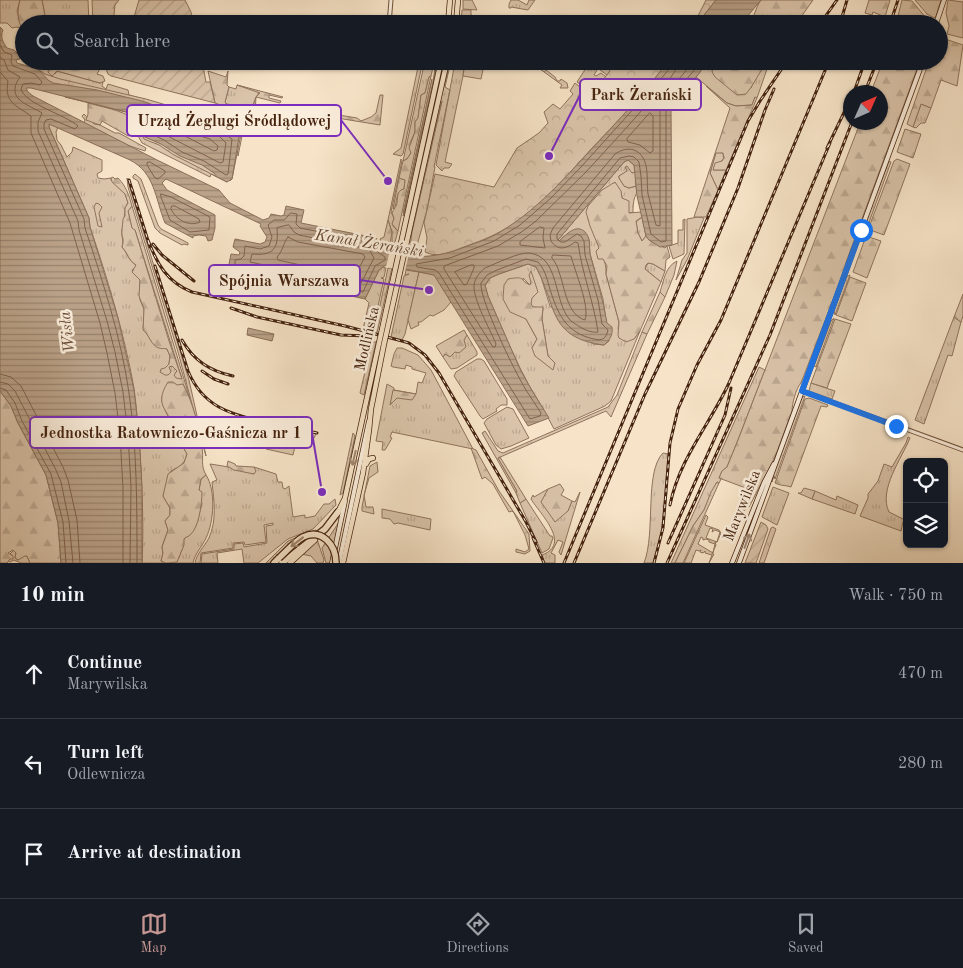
<!DOCTYPE html>
<meta charset="utf-8">
<style>
body{margin:0;font-family:"Old Standard TT",serif;background:#20242c;color:#f1f3f6}
.controls{position:absolute;right:15px;bottom:15px;display:grid;overflow:hidden;border-radius:8px;box-shadow:0 1px 4px #0004}
.controls button{width:45px;height:45px;display:grid;place-items:center;padding:0;border:0;border-bottom:1px solid #363941;background:#171b24;color:#f1f3f6;font:25px sans-serif}
.compass{position:absolute;left:843px;top:85px;width:45px;height:45px;border-radius:50%;background:#171b24;box-shadow:0 1px 4px #0004;rotate:45deg}
.stop{position:absolute;width:15px;height:15px;margin:-11px;border:4px solid #1a73e8;border-radius:50%;background:#fff}
.stop.end{background:#1a73e8;border-color:#fff;box-shadow:0 1px 5px #0008}
.list{margin:0;padding:0;list-style:none}
h2{display:flex;justify-content:space-between;align-items:center;height:65px;margin:0;padding:0 20px;font-size:21px}
h2 small{font-size:16px;font-weight:400;color:#9ea1a6}
.list li{display:grid;grid-template-columns:32px 1fr auto;gap:15px;align-items:center;box-sizing:border-box;height:90px;padding:0 20px;border-top:1px solid #363941}
.list b{display:block;font-size:19px;white-space:nowrap}
.list p{margin:0;font-size:16px;white-space:nowrap;color:#9ea1a6}
.list em{font-size:16px;font-style:normal;color:#9ea1a6}
.icon{flex:none;width:28px;height:28px;fill:none;stroke:currentColor;stroke-width:2;stroke-linecap:round;stroke-linejoin:round}
.map{position:relative;flex:none;width:963px;height:563px;overflow:hidden}
.search{position:absolute;background:#171b24;box-shadow:0 1px 4px #0004;left:15px;right:15px;top:15px;height:55px;display:flex;align-items:center;gap:12px;box-sizing:border-box;padding:0 18px;border-radius:28px;color:#9ea1a6;font-size:19px}
.sheet{height:335px;background:#171b24}
nav{display:flex;justify-content:space-around;align-items:center;box-sizing:border-box;height:70px;border-top:1px solid #363941;background:#171b24;font-size:14px;color:#9ea1a6}
nav a{display:grid;justify-items:center;gap:2px}
nav .on{color:#c59692}
.map>svg:first-child{display:block}
.grass{fill:url(#grass-tufts);stroke:#8f735c;fill-rule:evenodd}
.forest{fill:url(#forest-firs);stroke:#8f735c}
.wetland{fill:url(#wetland-marsh);stroke:#8f735c}
.park{fill:url(#park-crowns);stroke:#8f735c}
.garden{fill:url(#garden-furrows);stroke:#8f735c}
.pitch{fill:#d9c3a9;stroke:#8f735c}
.water{fill:url(#water-rules);stroke:#8b6f58}
.pier{fill:#f7e4c8}
.lines{fill:none;stroke-linecap:round;stroke-linejoin:round}
.shore{stroke:#80624c;stroke-width:1}
.stream{stroke:#8b6f58;stroke-width:1}
.tertiary-casing{stroke:#72533d;stroke-width:5}
.secondary-casing{stroke:#45230f;stroke-width:5.5}
.primary-casing{stroke:#45230f;stroke-width:6}
.motorway-casing{stroke:#45230f;stroke-width:8}
.tertiary{stroke:#faeddb;stroke-width:3}
.secondary{stroke:#faeddb;stroke-width:4}
.primary{stroke:#f7e4c8;stroke-width:4.5}
.motorway{stroke:#f7e4c8;stroke-width:5.5}
.rail-casing{stroke:#45230f;stroke-width:3}
.rail{stroke:#faeddb;stroke-width:1;stroke-dasharray:4;stroke-linecap:butt}
.primary-bridge-casing{stroke:#45230f;stroke-width:6;stroke-linecap:butt}
.motorway-bridge-casing{stroke:#45230f;stroke-width:8;stroke-linecap:butt}
.primary-bridge{stroke:#f7e4c8;stroke-width:4.5}
.motorway-bridge{stroke:#f7e4c8;stroke-width:5.5}
.oneway{stroke:#9e846c}
.oneway2{stroke:#a08875}
.route{stroke:#1a73e8;stroke-width:6}
.labels{text-anchor:middle;dominant-baseline:central;stroke-width:5;stroke-linejoin:round;paint-order:stroke}
.street-label{font-size:15px;fill:#45230f;stroke:#faeddb}
.water-label{font-size:16px;font-style:italic;fill:#684934;stroke:#faeddb}
.leader{fill:none;stroke:#7b2cbf;stroke-width:2}
.callout-dot{fill:#7b2cbf;stroke:#faeddb;stroke-width:2}
.callout{fill:#faeddb;stroke:#7b2cbf;stroke-width:2}
.callout-label{font-size:16px;text-anchor:middle;font-weight:bold;fill:#45230f}
</style>
<div class="map">
<svg width="963" height="563" viewBox="0 0 963 563">
<defs>
<pattern id="grass-tufts" width="24" height="20" patternUnits="userSpaceOnUse" patternTransform="scale(1.25)"><rect width="24" height="20" fill="#d9c3a9"/><path d="M3 7l-1-3M5 7V3M7 7l1-3M15 17l-1-3M17 17v-4M19 17l1-3" fill="none" stroke="#bca790"/></pattern>
<pattern id="forest-firs" width="22" height="20" patternUnits="userSpaceOnUse" patternTransform="scale(1.25)"><rect width="22" height="20" fill="#d9c3a9"/><path d="M5 1l3.5 6h-7zM16 11l3.5 6h-7z" fill="#bca790"/></pattern>
<pattern id="wetland-marsh" width="20" height="14" patternUnits="userSpaceOnUse" patternTransform="scale(1.25)"><rect width="20" height="14" fill="#d9c3a9"/><path d="M1 5h8M5 5V1M11 12h8M15 12V8" fill="none" stroke="#bca790"/></pattern>
<pattern id="park-crowns" width="20" height="18" patternUnits="userSpaceOnUse" patternTransform="scale(1.25)"><rect width="20" height="18" fill="#d9c3a9"/><path d="M2 6a3 3 0 1 1 6 0M12 15a3 3 0 1 1 6 0" fill="none" stroke="#bca790"/></pattern>
<pattern id="garden-furrows" width="10" height="10" patternUnits="userSpaceOnUse" patternTransform="scale(1.25)"><rect width="10" height="10" fill="#d9c3a9"/><path d="M-1 1l2-2M0 10L10 0M9 11l2-2" fill="none" stroke="#bca790"/></pattern>
<pattern id="water-rules" width="6" height="5" patternUnits="userSpaceOnUse" patternTransform="scale(1.25)"><rect width="6" height="5" fill="#baa289"/><path d="M0 2.5h6" fill="none" stroke="#99846e"/></pattern>
</defs>
<rect width="100%" height="100%" fill="#f7e4c8"/>
<filter id="stains"><feTurbulence type="fractalNoise" baseFrequency=".004" numOctaves="4"/><feColorMatrix values="0 0 0 0 .2 0 0 0 0 .09 0 0 0 0 .02 0 0 0 .5 -.17"/></filter>
<radialGradient id="worn" r=".72"><stop offset=".6" stop-color="#630" stop-opacity="0"/><stop offset="1" stop-color="#630" stop-opacity=".3"/></radialGradient>
<!-- grass -->
<path class="grass" d="M0,0H20L17,11L22,29L17,27L12,28L7,23H0Z
M42,0H88L89,24L87,19L81,17L77,21L78,24H67L66,21L60,20L61,24H43L45,16Z
M463,0H472L477,10L463,9Z
M511,0H518L527,5L529,0H535L528,10L511,7V8H509V4Z
M462,10H471V15L474,16V24H461Z
M36,61H49L55,74L57,71L100,83L103,82L102,86L106,89L108,84L128,90L129,95L234,125L243,131L238,156L237,146L53,83L38,69Z
M451,61L445,87L450,90L434,167H435L427,210L416,249L410,247L412,232L442,101L414,216L437,111Z
M465,61L463,76L445,162L452,164L449,168H444L442,171L436,165L455,62Z
M529,61H537L536,63L544,72L546,70L555,77L557,81H560L561,79L567,83L568,88H560L562,85Z
M709,61H718L714,66L751,88L755,78L763,68L767,69L757,98L755,97L752,105L736,106L727,103L696,77Z
M422,65L403,154L401,156L393,154L401,148L418,67Z
M424,65L433,67L431,76L429,77L425,93L421,95L418,118L415,122V132L410,143L411,153L407,159L403,161Z
M588,65L597,70L594,75L596,76L601,73L606,77L597,96L577,82Z
M435,68H436L407,207L403,216L433,82Z
M432,79L405,209L403,213Z
M237,85L260,92L256,97L252,108L227,104L225,102L229,87L236,89Z
M921,104L931,108L925,123H921L916,128L913,127Z
M84,114L94,124L100,125L115,133H119L146,148L145,151L127,145L84,123L85,120L82,116Z
M139,117L217,177L211,174L210,177L142,143L136,132Z
M51,123L58,127L56,132L57,140L61,145L67,157L72,152L73,147L102,160V171L97,174L98,178L104,179L111,178V180L125,194L128,203L125,208C125,216 123,222 122,230C121,236 124,240 122,247C128,254 128,260 136,265V267L132,270L140,280V300L144,309V321L143,327L152,342L167,349L170,356L169,364L165,368L172,366L176,368L177,371L175,373L182,379L135,230L132,229L128,211L132,206L190,399L183,384L162,396C160,408 173,418 171,430L166,434L168,437L175,435L178,438L187,454C185,463 180,467 171,471L163,496L170,508V515L165,521L168,530L162,547L163,553L161,561L166,563H142C144,526 142,489 140,453C138,431 137,409 134,388C124,333 108,280 90,227L89,218L49,127V124Z
M716,152L723,153L724,158L714,170H726L718,190L710,173Z
M401,159L402,161L391,212L394,218L393,226L398,231L395,242L392,245V232L388,220Z
M628,160L634,165L636,172L632,173L627,169L628,171L619,176V178L624,186L629,188L636,186L637,193C633,198 633,208 633,212L629,213L621,195L595,236C599,249 607,261 606,274L619,322L618,329L634,339L640,331L611,401L605,406L554,429C544,408 531,391 521,370C509,345 498,320 488,296L485,286L490,278L499,274L528,264L536,267L541,277L550,306L593,344L604,345L609,341L603,299L590,254L589,239L564,236L559,241L558,240L624,162ZM523,278L530,285L531,282V304L532,307L543,308L542,319L548,356L532,348L537,339L526,319Z
M889,161L891,162L867,228L865,224Z
M135,174L141,179L158,225L161,229L188,243V245L184,244L182,245L160,233L155,228L138,181L133,178V176Z
M127,178L189,380L206,456L178,352L128,187Z
M399,178L405,180L404,189C394,191 399,203 393,209Z
M642,217L646,236L642,241L638,233L636,222Z
M698,217L704,218L687,260L676,280L682,260L687,253V219Z
M685,219L684,254L673,259L669,246L678,243V230H683V220Z
M677,261L674,275L665,297L660,292C664,280 665,267 677,261Z
M648,263L653,264L665,271L661,282L645,269Z
M382,267L386,268L384,277L381,278L384,279L372,333L363,329L369,303L365,299L379,270Z
M388,268H392L377,333H374Z
M406,270L419,272L405,334L402,340L391,337L404,276L409,274L405,275Z
M850,275L835,315L834,311L846,277Z
M954,317L961,322L952,356L948,355L924,424L915,420Z
M834,318L816,367L814,366L831,321Z
M642,332L647,334L611,417L606,411L498,458L517,491L516,493L482,433L485,431L498,451L503,453L608,407L617,395Z
M467,335L477,352V355L457,368L451,369L443,357C448,348 461,344 467,335Z
M372,342H376L364,395L360,393Z
M397,348H402L418,355L431,370L473,449L392,432L390,437L392,438L385,450H382L383,442L376,441L387,384L394,388V390L416,394L418,382L422,383L426,373L412,369V367L406,365L405,369L393,367L391,366L394,354Z
M477,359H481L484,361L507,399V405H501L496,409L497,411L483,419L480,416L454,376L456,372Z
M759,367L765,370L738,440L727,467L722,471L719,478L721,479L719,483L717,482L704,510L693,526L675,563H671Z
M811,383L835,391L832,399L809,391Z
M805,396L775,479L774,476L772,482V477L802,397Z
M507,407L513,409L529,438L511,446L501,449L496,445L484,423L487,419Z
M250,419L253,420L252,421L267,424V429H269L271,425L280,427V431L282,432L284,428L308,433V437L311,438L312,434L314,433L316,434L314,438L310,439L260,428L256,423L249,421Z
M250,423L255,424L261,430L310,440L312,442L311,447L310,441L297,438L293,455L266,449L264,447L251,443L249,441L253,425Z
M353,433L355,436L343,493L340,495Z
M908,437L910,438C902,458 878,490 889,512L907,521V523L903,522L901,531L860,516L868,498V494L878,481L884,464L892,467L906,443Z
M663,453L668,454L663,521L660,541L653,563H644C656,533 644,472 663,453Z
M377,462L378,472L369,478L364,495L366,507H373L374,514L362,511V507L370,466Z
M210,464C225,466 240,469 254,474L255,471L254,467L276,474L278,482H282L283,488L285,489L289,486L293,517L305,515V518L315,516L324,504H329L335,499L336,505L313,529L288,539L258,563H244L242,549L217,553L218,563H201L202,554L234,549V544L243,543L244,547L267,543L266,526L273,525V523L264,525L266,542L245,545L244,542L233,543V548L201,553L200,563H195C197,553 204,547 209,538C217,520 214,501 212,482L217,480Z
M206,475C216,490 214,522 206,538C202,547 195,553 193,563H174L179,558L184,539L192,532L197,521L202,504L199,490L201,479Z
M773,487L789,493L777,525L762,517Z
M548,489L542,502L568,511L572,501L575,502L580,492L561,555L559,552L563,542L558,540L551,553L555,555V563H544L542,555C572,544 540,514 531,499L533,495L534,497Z
M815,491L836,500L837,496L858,505L855,514L812,499Z
M526,499L550,536H552L553,538L549,549L542,553L520,503Z
M382,509L431,519L430,530L398,523L394,524L390,519L382,518Z
M706,515L708,517L705,525L719,530L721,533L717,542H715L716,545L712,554H714L709,563L712,555L705,553V551L703,553L700,552L701,550L699,551L696,550L691,563H684ZM710,528L713,529L712,532L715,530L720,532L717,542L706,538ZM701,537L703,538V540L706,539L709,540V542L715,544L713,553L698,544Z
M339,522L330,563H326L322,548Z
M773,527L776,529L764,563H759L771,528Z
M316,530L317,533L280,563H266L288,541Z
M317,539L324,560L323,563H317L311,556L301,554Z
M14,550L16,552L15,558L18,560L24,555L27,556L30,563H21L14,560L10,562L8,561L13,556L10,554Z"/>
<!-- forest -->
<path class="forest" d="M20,0H42L45,16L43,24H24V32C17,21 17,12 20,0Z
M92,0H119L115,5L113,24H93Z
M761,0H813L796,24L788,22L786,24H749C755,17 755,8 761,0Z
M869,0H890L885,17L873,12L872,15L865,13Z
M902,0L912,1L931,24H896Z
M915,0H941L936,16L934,18L927,14Z
M948,0L963,2V38L947,34L949,26L946,13Z
M939,37L963,45L957,86L941,80L931,108L921,104L913,127L907,124L929,61H939Z
M49,61H99L100,69L97,74L103,76L105,81L100,83L57,71L52,76L48,72L50,64Z
M465,61H489V64L484,65L481,79L463,76Z
M718,61H771L767,69L763,68C757,76 753,86 746,94L737,95L715,77L712,72L714,66Z
M883,61H920L845,265L846,266L801,383C796,388 792,404 792,411L775,457L749,507L742,512L751,490L719,478L722,471L727,467L738,440L860,123L880,122V92H871Z
M208,71L226,77L228,71L227,85L229,87L225,102L227,104L226,107L215,103Z
M431,76L398,231L392,224L394,218L392,213C393,210 395,208 396,206C399,199 395,191 404,189L405,180L399,178L403,161L407,159L411,153L409,148L415,132V122L418,118L421,95L425,93L429,77Z
M237,85L283,97L282,98L269,95V98L281,101L280,103L256,97L255,113L237,109V106L252,108L256,97L260,93Z
M706,86L727,103L736,106L752,105L755,97L757,98L726,170H713L715,163L722,161L724,158L723,153H716L710,173L718,190L706,217H694L730,108Z
M380,95H383L380,125L331,117L330,118L308,112V110L357,118L361,121L371,117L376,113Z
M88,103C99,106 124,111 132,118C136,122 134,129 134,134L128,136L102,121L100,125L86,120L88,114Z
M905,129L921,134L913,158L897,152Z
M897,159L910,164L884,235L870,230L869,227L894,161Z
M627,166L632,173L636,172V186L629,188L624,186L619,178V176L627,171L625,167Z
M113,177L115,179L118,178C126,186 129,195 132,206L128,211L132,228L135,230L169,341L182,379L176,378L174,375L177,371L172,366L169,367L171,372L168,375H165L160,372L161,369L165,368L169,364L170,356L167,349C164,348 161,349 159,348C151,346 149,334 143,330L144,309L139,296L140,280L132,272L136,265C128,260 128,253 122,247C125,239 121,236 122,231C122,226 123,223 123,219L125,216V208L128,203L125,194L112,182L111,178Z
M615,182L621,191L622,198L629,201V213L641,212L642,217L636,221L638,233L642,241L646,236L649,240L665,248L667,246L670,257L666,260L665,271L653,264L648,263L646,265L645,269L661,282L640,331L634,339L626,342L619,338L618,335L619,322L606,274L607,266L603,259H598L596,251L599,248L590,226L586,212L588,206L602,190Z
M96,203L99,204L102,207L99,213L102,227L98,226L94,207Z
M388,220L392,232L390,244L381,241L380,239L384,237Z
M866,236L881,241L867,278L853,272Z
M531,271L538,292L532,298L531,304L533,307H543L542,319L548,356L555,363L553,370L535,356L532,348L537,339L526,319L510,312L503,299L504,285L508,279C526,276 518,279 530,285L531,282L529,275Z
M850,277L866,283L852,321L836,315Z
M660,292L665,297L647,334L642,332Z
M963,294V316L961,322L954,317Z
M835,319L851,324L827,388L811,383Z
M464,330L467,335L464,340L466,347L459,353L455,352L450,357L445,354L443,357L436,346Z
M168,382H173L177,385L183,384C193,403 199,426 202,448C204,459 200,464 206,475L201,479L199,490L202,492C202,503 199,528 190,535C188,537 185,537 184,539V545L177,562L166,563L161,561L163,553L162,547L168,530L165,521L170,515V508L163,496L168,474L184,463L187,454L178,438L175,435L166,436V434L171,430C174,410 151,409 168,382Z
M393,390L416,394L412,400L397,398L390,405Z
M0,391L11,406L18,423L46,475L58,523L61,563H30L27,556H25L18,560L15,558L16,553L13,550L8,553L13,556V559H10L7,563H0Z
M809,398L828,405L827,407L821,406L791,487C786,485 780,486 775,483L805,399Z
M471,448L476,450L499,491L529,534L530,551L525,554L516,552V549L525,552L529,549L525,535L514,513L512,511L509,512L493,484L485,477L482,479Z
M500,457L526,499L520,503L516,493L517,491L498,458Z
M228,461L235,464L236,466L254,467L256,471L254,474L234,470L227,466Z
M717,482L719,483L683,563H675L693,526L704,510L711,492Z
M560,484L564,490L561,495L572,501L568,511L555,522L541,502L548,489Z
M804,488L815,491L812,499L798,493H801Z"/>
<!-- wetland -->
<path class="wetland" d="M32,65L45,74L60,79L146,99L234,125L242,129L232,179L230,181L233,172L175,128L53,85L29,67Z
M65,97L136,112L156,131L227,182L174,155L159,145L144,139L140,131L138,115Z"/>
<!-- park -->
<path class="park" d="M706,0H716L697,24H694Z
M616,61H627L630,63L632,61H668C646,92 619,120 593,147C569,173 545,202 516,222C499,234 481,241 461,248C449,253 437,258 425,252L427,238L424,223L435,174L494,187L517,148L539,133L548,123L544,112L553,104L560,109L573,94L570,91L575,83L585,91L591,98Z"/>
<!-- garden -->
<path class="garden" d="M139,0H185L191,12L193,23L195,24H132Z
M103,61H202L206,82H210L215,103L111,76L108,74Z
M761,522L766,525L768,529L756,563H745Z"/>
<!-- pitch -->
<path class="pitch" d="M594,61H616L607,75L592,64Z
M419,272L435,275L451,302L444,310L433,316L430,315L421,322H418L419,325L411,329L408,320Z"/>
<!-- water -->
<path class="water" d="M716,0H761L741,24H697Z
M0,27L3,30C0,37 3,42 7,48L14,50L19,55L20,59L16,60L17,63L38,69L48,80L53,83L97,90L142,101L171,111L182,112L220,121L224,123L229,131H240L232,179L227,182L217,177L214,173L202,165L180,156L161,144L145,137L141,131V122L138,115L31,88H26L28,92L33,96L157,160L219,190L230,203L263,220L269,218L271,214L281,216L284,215L286,206L304,210L301,223L376,238L384,250C411,260 437,258 465,247C474,243 484,241 493,236C536,213 568,174 601,139C624,114 648,89 668,61H709L671,108L672,245L660,247L649,240L646,236L637,196L634,165L628,160L624,162L558,240L559,241C566,235 576,223 585,232C591,238 589,247 590,254C596,277 603,299 607,323L612,327C613,335 610,340 604,345C548,338 557,306 536,267L528,264L499,274L490,278L485,285L488,296L520,369L531,389L549,418L528,426L434,275L386,265L379,270L365,299L228,269L231,254L239,255L240,252L233,247L235,239L260,244L265,242L267,237L260,226L261,224L166,179L162,183L167,190L215,215V228L212,240L208,241L206,236L199,235L193,236V238L165,223C155,198 155,173 130,160L49,124V127L89,218L90,227L118,318L134,390L139,434L142,487V563H61L58,523L46,475L18,423L11,406L0,391Z
M248,328L274,334L272,341L247,335Z"/>
<!-- pier -->
<path class="pier" d="M390,250L409,254L405,271L386,267Z"/>
<g class="lines">
<!-- shore -->
<path class="shore" d="M0,45L4,52L12,55L11,62L13,66L35,74L42,82L40,85L31,83L23,84L21,89C25,104 66,115 78,126L75,129L51,119L46,120L44,124V129L84,219L85,228C103,282 121,337 129,393C137,449 137,506 137,563
M0,57L4,60L8,70L20,77C18,80 15,84 15,89C14,102 33,107 42,113L38,122V131L78,221L79,230L107,321L115,352L123,392L128,435L131,487L130,563
M672,61V65L665,74L581,167L551,198L520,225L494,241L450,258L416,264L417,267L435,270L439,273L530,419L540,416L541,413C536,405 531,398 526,390C516,374 479,299 481,283L487,275L497,270L526,259L538,262C544,268 547,278 549,286C557,312 565,333 594,339C602,341 606,339 608,330L602,324L598,300L585,255L584,241L581,236L577,234L565,242H561L557,239V234L620,158L629,156L634,157L639,162L641,176L642,195L651,234L661,242L666,241V108L669,100L702,61
M678,61L677,68L671,77L628,126L586,172L536,221L523,231L498,246L444,266V269L493,347H495L496,344C490,329 473,300 474,285C475,278 480,272 485,268C495,264 519,252 529,253C560,256 553,301 570,320C572,322 577,325 580,327C585,330 592,333 598,332C594,303 582,273 578,243L575,242C566,249 558,251 551,241L550,235L553,228L615,154C621,150 627,148 634,150C651,157 646,180 648,194C651,204 653,215 656,225L660,226V107L664,97L694,61
M0,72L8,81C4,103 16,105 31,116V133L70,223L100,323L107,353L115,393L120,435L123,488V563
M138,106H141C166,117 194,119 220,127L223,133L232,139L228,174L226,175L204,161L182,152L164,140L149,133L144,115L138,109Z
M650,113L653,116V151L650,153L640,145L628,142L627,139Z
M153,117L215,132L226,143L223,162L220,163L154,129Z
M186,132L210,139L218,146L217,150L214,151L183,135L184,133Z
M150,162L165,171V173L158,179L155,178L147,165V163Z
M161,194L171,197L210,217L209,230L190,232L170,220L161,197Z
M172,206H175L199,219L200,222C189,227 176,220 171,209Z
M291,213L297,214L296,224L300,228L371,242L379,253L385,257V260L375,266L363,292L235,265V260L241,259L244,256L245,246L260,249L269,246L272,237L268,225L274,220H284Z
M289,225L294,232L299,235L369,249L374,258L360,285H358L250,262L252,254C273,256 279,249 277,228Z
M540,227L544,228L543,238L545,248L520,245V242Z
M288,237L298,242L363,254L365,257L354,277L278,260L277,257C283,251 284,241 288,237Z
M553,255L571,256C575,272 590,306 585,320C567,315 565,288 559,272C558,267 555,262 552,258Z
M471,265H474V268L467,284L464,285L455,272Z
M0,374L11,377L21,386L63,467L68,480L77,520L80,563
M0,382L8,384L15,391L56,470L61,482L69,521L73,563
M0,388L6,390L15,403L22,421L51,474L63,522L66,563"/>
<!-- stream -->
<path class="stream" d="M653,563L661,534L664,508"/>
<defs>
<path id="tertiary" d="M389,24L391,0
M802,391L963,450"/>
<path id="secondary" d="M936,24L944,0
M332,563L345,501
M339,563L369,421
M732,563L764,483L774,464
M739,563L923,61"/>
<path id="primary" d="M448,24L450,0
M456,24L458,0
M381,334L441,61
M386,335L447,61
M366,464L369,459L373,458
M337,514L345,498L379,343
M290,563L315,540
M343,563L363,473L369,430L371,409L384,344"/>
<path id="motorway" d="M274,563L279,558
M282,563L325,529L338,512"/>
</defs>
<!-- tertiary casing -->
<use href="#tertiary" class="tertiary-casing"/>
<!-- secondary casing -->
<use href="#secondary" class="secondary-casing"/>
<!-- primary casing -->
<use href="#primary" class="primary-casing"/>
<!-- motorway casing -->
<use href="#motorway" class="motorway-casing"/>
<!-- tertiary -->
<use href="#tertiary" class="tertiary"/>
<!-- secondary -->
<use href="#secondary" class="secondary"/>
<!-- primary -->
<use href="#primary" class="primary"/>
<!-- motorway -->
<use href="#motorway" class="motorway"/>
<defs>
<path id="rail" d="M820,24L837,0
M840,24L847,0
M890,24L898,0
M854,92L865,61
M865,92L877,61
M827,148L850,100
M129,180L150,247
M148,240C157,264 167,282 192,292L345,326L402,341L409,343L425,355L439,373L526,522L536,542
M153,244L162,255L194,281
M155,266L188,371C203,407 230,414 264,422C282,426 300,429 317,433
M231,308L257,317L341,335L367,336
M182,340C194,361 210,371 233,376
M202,371L214,379L228,384
M670,505C679,459 710,424 729,383L830,143
M533,538L544,563
M668,543L725,415L731,388
M564,563L748,121L760,101L787,61
M574,563L645,394L699,282L738,188L765,110L774,89
M654,563L663,528L670,443L678,409L697,365L721,320L829,61
M667,563L770,335L852,122"/>
</defs>
<!-- rail casing -->
<use href="#rail" class="rail-casing"/>
<!-- rail -->
<use href="#rail" class="rail"/>
<defs>
<path id="primary-bridge" d="M379,343L381,334
M384,344L386,335"/>
<path id="motorway-bridge" d="M279,558C287,551 294,542 303,537C322,528 336,545 336,563"/>
</defs>
<!-- primary-bridge casing -->
<use href="#primary-bridge" class="primary-bridge-casing"/>
<!-- motorway-bridge casing -->
<use href="#motorway-bridge" class="motorway-bridge-casing"/>
<!-- primary-bridge -->
<use href="#primary-bridge" class="primary-bridge"/>
<!-- motorway-bridge -->
<use href="#motorway-bridge" class="motorway-bridge"/>
</g>
<!-- one-way arrows -->
<defs><path id="oneway-shaft" d="M-6 0H5M1.5-3L5.5 0L1.5 3" fill="none" stroke-width="1.6" stroke-linecap="round" stroke-linejoin="round" transform="scale(1.25)"/></defs>
<g class="oneway">
<use href="#oneway-shaft" transform="translate(354 458) rotate(103)"/>
<use href="#oneway-shaft" transform="translate(297 542) rotate(142)"/>
</g>
<use class="oneway2" href="#oneway-shaft" transform="translate(747 541) rotate(-70)"/>
<g class="lines">
<!-- route -->
<path class="route" d="M861,230L802,391L896,426"/>
</g>
<g class="labels">
<!-- street labels -->
<g class="street-label">
<text transform="translate(368 339) rotate(-77)">Modlińska</text>
<text transform="translate(743 506) rotate(-68)">Marywilska</text>
</g>
<!-- water labels -->
<g class="water-label">
<text transform="translate(369 244) rotate(9)">Kanał Żerański</text>
<text transform="translate(68 332) rotate(-97)">Wisła</text>
</g>
</g>
<!-- callouts -->
<path class="leader" d="M549 156L580 95M388 181L341 120M429 290L360 280M322 492L312 433"/>
<g class="callout-dot">
<circle cx="549" cy="156" r="5"/>
<circle cx="388" cy="181" r="5"/>
<circle cx="429" cy="290" r="5"/>
<circle cx="322" cy="492" r="5"/>
</g>
<g class="callout">
<rect x="580" y="79" width="121" height="31" rx="5"/>
<rect x="127" y="105" width="214" height="31" rx="5"/>
<rect x="209" y="265" width="151" height="31" rx="5"/>
<rect x="30" y="417" width="282" height="31" rx="5"/>
</g>
<g class="callout-label">
<text x="641" y="100">Park Żerański</text>
<text x="234" y="126">Urząd Żeglugi Śródlądowej</text>
<text x="284" y="286">Spójnia Warszawa</text>
<text x="171" y="438">Jednostka Ratowniczo-Gaśnicza nr 1</text>
</g>
<rect width="100%" height="100%" filter="url(#stains)"/>
<rect width="100%" height="100%" fill="url(#worn)"/>
</svg>
<div class="controls">
<button><svg class="icon" aria-label="locate" viewBox="0 0 24 24"><circle cx="12" cy="12" r="6"/><path d="M12 2v4M12 18v4M2 12h4M18 12h4"/></svg></button>
<button><svg class="icon" aria-label="layers" viewBox="0 0 24 24"><path d="M12 4l9 5-9 5-9-5zM3 14l9 5 9-5"/></svg></button>
</div>
<svg class="compass" viewBox="-18 -18 36 36"><path d="M0-13l5 13h-10z" fill="#e53935"/><path d="M0 13l5-13h-10z" fill="#9ea1a6"/></svg>
<div class="stop" style="left:861px;top:230px"></div>
<div class="stop end" style="left:896px;top:426px"></div>
<div class="search"><svg class="icon" aria-label="search" viewBox="0 0 24 24"><circle cx="10" cy="10" r="6"/><path d="M15 15l6 6"/></svg>Search here</div>
</div>
<section class="sheet">
<h2>10 min<small>Walk · 750 m</small></h2>
<ul class="list">
<li><svg class="icon" aria-label="ahead" viewBox="0 0 24 24"><path d="M12 20V5M6 11l6-6 6 6"/></svg><div><b>Continue</b><p>Marywilska</p></div><em>470 m</em></li>
<li><svg class="icon" aria-label="left" viewBox="0 0 24 24"><path d="M17 20v-9H6M10 6l-5 5 5 5"/></svg><div><b>Turn left</b><p>Odlewnicza</p></div><em>280 m</em></li>
<li><svg class="icon" aria-label="arrive" viewBox="0 0 24 24"><path d="M6 21V4h12l-3 4 3 4H6"/></svg><div><b>Arrive at destination</b></div></li>
</ul>
</section>
<nav>
<a class="on"><svg class="icon" aria-label="map" viewBox="0 0 24 24"><path d="M3 6l6-2 6 2 6-2v14l-6 2-6-2-6 2zM9 4v14M15 6v14"/></svg>Map</a>
<a><svg class="icon" aria-label="directions" viewBox="0 0 24 24"><path d="M12 3l9 9-9 9-9-9zM9 14v-3h6M13 9l2 2-2 2"/></svg>Directions</a>
<a><svg class="icon" aria-label="saved" viewBox="0 0 24 24"><path d="M7 4h10v16l-5-4-5 4z"/></svg>Saved</a>
</nav>
